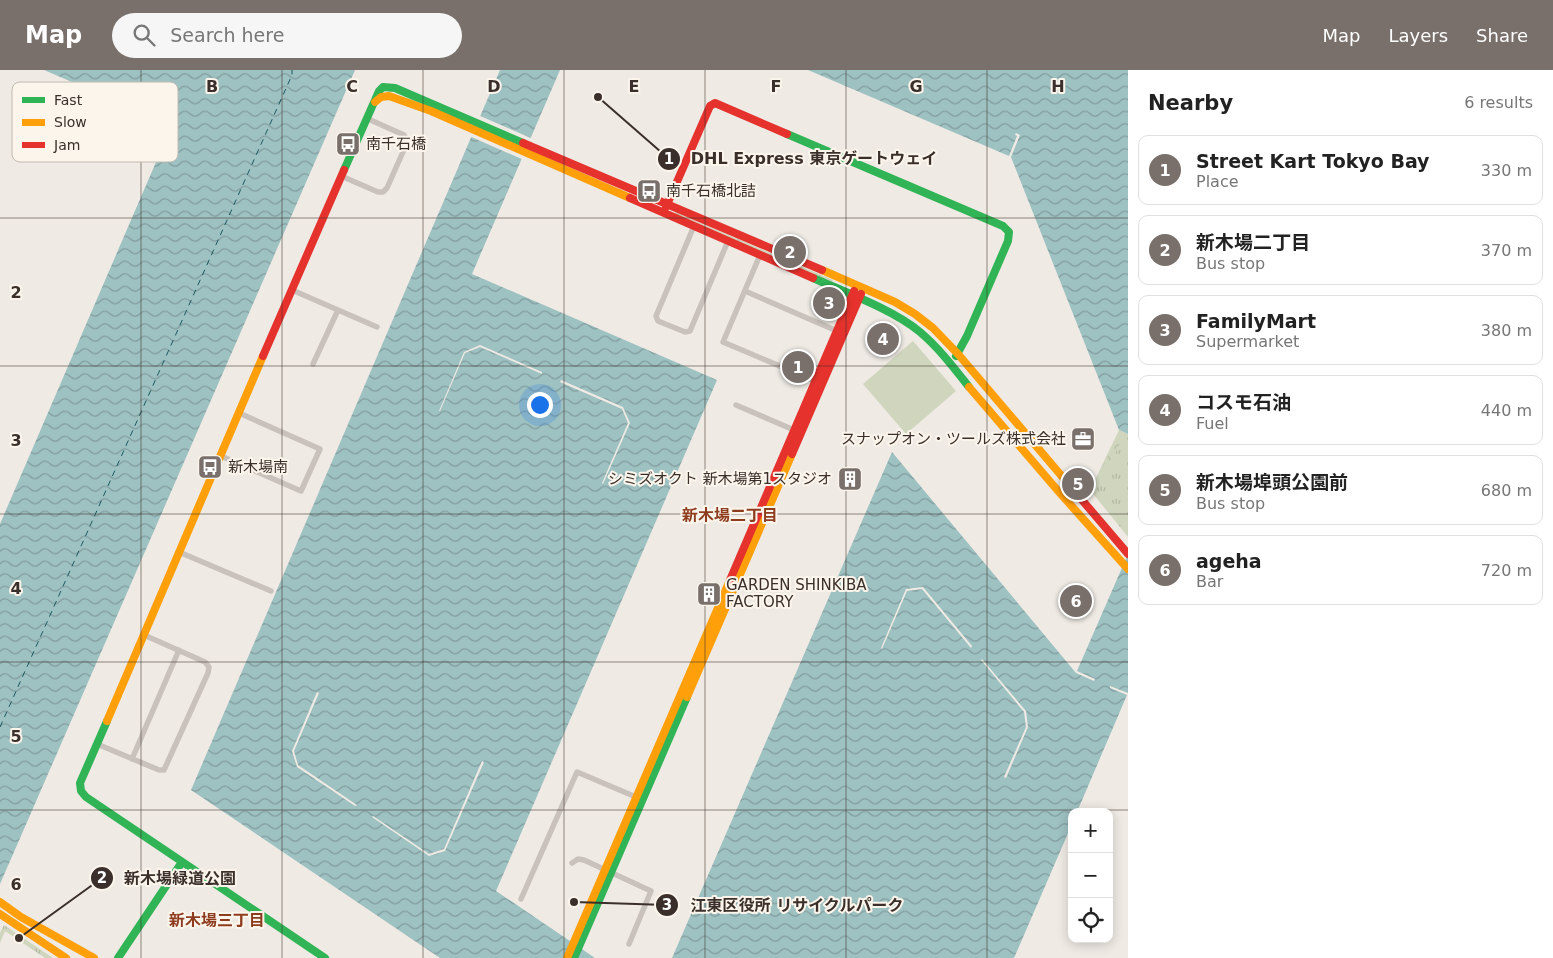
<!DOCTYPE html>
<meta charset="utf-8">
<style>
body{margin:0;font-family:"DejaVu Sans","Noto Sans JP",sans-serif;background:#f6f6f6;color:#222}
.controls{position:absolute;right:15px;bottom:15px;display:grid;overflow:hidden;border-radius:10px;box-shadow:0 2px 12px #0003}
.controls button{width:45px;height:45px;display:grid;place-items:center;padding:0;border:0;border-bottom:1px solid #e0e0e0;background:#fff;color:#222;font:25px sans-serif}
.you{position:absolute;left:539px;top:334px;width:18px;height:18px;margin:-12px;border:4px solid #fff;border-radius:50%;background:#1a73e8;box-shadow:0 0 0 8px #1a73e833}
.badge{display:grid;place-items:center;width:32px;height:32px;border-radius:50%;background:#79706b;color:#fff;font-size:16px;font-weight:700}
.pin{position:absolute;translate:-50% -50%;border:2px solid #fff;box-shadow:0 1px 5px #0006}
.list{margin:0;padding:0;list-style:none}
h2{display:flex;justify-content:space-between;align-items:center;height:65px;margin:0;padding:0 20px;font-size:21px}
h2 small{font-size:16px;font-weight:400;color:#767676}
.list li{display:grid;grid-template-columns:32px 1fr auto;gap:15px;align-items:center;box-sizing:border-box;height:70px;margin:0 10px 10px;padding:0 10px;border:1px solid #e0e0e0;border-radius:10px}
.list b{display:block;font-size:19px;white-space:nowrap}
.list p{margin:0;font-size:16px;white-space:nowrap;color:#767676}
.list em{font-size:16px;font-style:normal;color:#767676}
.icon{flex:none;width:28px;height:28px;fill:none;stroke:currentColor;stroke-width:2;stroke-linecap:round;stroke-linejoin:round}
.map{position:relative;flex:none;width:1128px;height:888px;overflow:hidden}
header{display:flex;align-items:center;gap:30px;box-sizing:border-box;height:70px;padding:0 25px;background:#79706b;color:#fff}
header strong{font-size:24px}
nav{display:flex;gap:28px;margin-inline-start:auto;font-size:18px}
.search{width:350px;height:45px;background:#f6f6f6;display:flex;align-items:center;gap:12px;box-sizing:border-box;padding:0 18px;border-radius:28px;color:#767676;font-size:19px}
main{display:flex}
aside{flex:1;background:#fff}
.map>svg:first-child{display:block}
.grass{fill:url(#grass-tufts)}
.forest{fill:url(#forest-crowns)}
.pitch{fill:#d0d6bd}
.water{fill:url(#water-waves)}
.pier{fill:#efeae4}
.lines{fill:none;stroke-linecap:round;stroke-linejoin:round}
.ferry{stroke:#1c585f;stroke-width:1;stroke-dasharray:6 5;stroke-linecap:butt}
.street{stroke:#c9c2bc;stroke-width:5.5}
.fast{stroke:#30b455;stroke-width:8}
.slow{stroke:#ff9f0a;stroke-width:8}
.jam{stroke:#e5322d;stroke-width:8}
.grid{fill:none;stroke:#3a2f2a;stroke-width:1;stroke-opacity:0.55}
.labels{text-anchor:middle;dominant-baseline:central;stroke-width:4;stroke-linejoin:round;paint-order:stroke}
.poi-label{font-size:15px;fill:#3a2f2a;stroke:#fbf5ec;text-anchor:start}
.neighbourhood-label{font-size:16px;font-weight:bold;fill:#8e3c1e;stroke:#fbf5ec}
.key{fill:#fbf5ec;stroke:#c1bab2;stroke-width:1}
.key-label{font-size:14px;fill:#3a2f2a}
.grid-label{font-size:16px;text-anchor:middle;font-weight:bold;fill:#3a2f2a;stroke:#fbf5ec;stroke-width:4;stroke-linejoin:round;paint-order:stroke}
.leader{fill:none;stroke:#3a2f2a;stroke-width:2}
.callout-dot{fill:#3a2f2a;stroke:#fbf5ec;stroke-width:2}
.mark-label{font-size:15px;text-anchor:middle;font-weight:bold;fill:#fff}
.callout-label{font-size:16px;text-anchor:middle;font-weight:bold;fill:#3a2f2a;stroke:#fbf5ec;stroke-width:4;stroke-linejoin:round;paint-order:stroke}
</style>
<header>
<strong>Map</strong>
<div class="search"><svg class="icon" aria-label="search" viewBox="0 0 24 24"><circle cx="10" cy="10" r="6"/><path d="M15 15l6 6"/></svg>Search here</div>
<nav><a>Map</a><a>Layers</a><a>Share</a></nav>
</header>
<main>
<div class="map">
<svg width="1128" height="888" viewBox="0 0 1128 888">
<defs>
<pattern id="grass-tufts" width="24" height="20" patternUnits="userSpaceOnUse" patternTransform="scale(1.25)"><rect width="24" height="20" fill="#d0d6bd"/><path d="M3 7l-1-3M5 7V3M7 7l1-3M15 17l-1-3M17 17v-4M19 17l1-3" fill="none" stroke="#b3b8a3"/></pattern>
<pattern id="forest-crowns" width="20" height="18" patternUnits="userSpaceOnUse" patternTransform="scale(1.25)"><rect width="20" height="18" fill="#d0d6bd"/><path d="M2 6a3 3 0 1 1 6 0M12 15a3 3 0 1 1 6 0" fill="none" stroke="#b3b8a3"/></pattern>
<pattern id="water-waves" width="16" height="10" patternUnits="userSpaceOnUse" patternTransform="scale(1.25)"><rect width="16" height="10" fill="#9ec1c2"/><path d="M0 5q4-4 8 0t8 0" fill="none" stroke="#829d9e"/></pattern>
</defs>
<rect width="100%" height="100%" fill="#efeae4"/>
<!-- grass -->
<path class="grass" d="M675,142L833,210L832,212L674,144Z
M1119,360L1128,364V467L1090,420Z
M4,855L53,888H45L5,861L0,873V863Z"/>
<!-- forest -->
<path class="forest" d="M1118,364L1123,366L1105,406L1102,405L1094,422L1092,420Z"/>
<!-- pitch -->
<path class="pitch" d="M913,271L956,321L906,364L863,314Z"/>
<!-- water -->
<path class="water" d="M44,0H355L0,814V454L172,55Z
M500,0H560L472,204L717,310L496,821L595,888H440L191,720Z
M808,0H1128V364L1119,360L1011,87L1020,65L1016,63L1015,65L1017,66L1009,86Z
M892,382L1076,603L1094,611L1095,609L1077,601L1128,484V623L1110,616V618L1127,625L1077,742H1072V754L1014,888H672Z"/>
<!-- pier -->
<path class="pier" d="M478,45L533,69L524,90L469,66Z
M480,275L542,302V304L480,277L465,283L440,341H439L464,282Z
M561,310L623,337L630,353L603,414L602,413L628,353L622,339L560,312Z
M923,517L972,576L971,578L922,519L907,521L882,579L881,578L906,519Z
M982,589L1026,641L1028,657L1006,708L1004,707L1026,657L1024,642L981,590Z
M317,622L319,623L294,681L298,695L357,735L355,736L297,697L292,681Z
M482,691L484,692L445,781L429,786L372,747L373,746L429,784L444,779Z"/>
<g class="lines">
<!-- ferry -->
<path class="ferry" d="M0,657L292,5V0"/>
<!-- street -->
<path class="street" d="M341,106L378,122H383L387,118L406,75V69L404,65L366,48
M694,156L656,246L658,251L685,262L690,261L728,171
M760,185L723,272L815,311
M292,220L377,257
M745,221L837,261
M313,294L338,240
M736,335L794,360
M221,386L301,421L320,379L239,343
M179,482L271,521
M97,674L159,700H164L208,603L209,597L205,592L144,565
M132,689L179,580
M572,793L578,789L584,790L651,821L629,874
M521,829L577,702L636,727"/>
<!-- fast -->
<path class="fast" d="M787,64L1003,156L1009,162L1008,171L967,266L956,286
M344,100L379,21L383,17L395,18L523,73
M813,208C845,222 894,240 920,262C939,278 954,298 969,317
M107,651L80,713L81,721L86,727L325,888
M118,888L182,792
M574,888L687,627"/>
<!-- slow -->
<path class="slow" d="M375,32L381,27L389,26L431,41L630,128
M822,200L895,232L915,244L933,258L958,284L1065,410
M969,317L1059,422L1128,499
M687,627L792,384
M107,651L263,286
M0,832L21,847L94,888
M0,844L66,888
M567,888L730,510"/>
<!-- jam -->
<path class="jam" d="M523,73L822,200
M630,128L813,208
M666,137L710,36L715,33L787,64
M263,286L344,100
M792,384L861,224
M1065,410L1128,484
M730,510L854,221"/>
</g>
<!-- grid -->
<path class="grid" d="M141,0V888M282,0V888M423,0V888M564,0V888M705,0V888M846,0V888M987,0V888M0,148H1128M0,296H1128M0,444H1128M0,592H1128M0,740H1128"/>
<!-- icons -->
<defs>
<symbol id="bus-square" viewBox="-11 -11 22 22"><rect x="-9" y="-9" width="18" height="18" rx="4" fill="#79706b" stroke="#fbf5ec"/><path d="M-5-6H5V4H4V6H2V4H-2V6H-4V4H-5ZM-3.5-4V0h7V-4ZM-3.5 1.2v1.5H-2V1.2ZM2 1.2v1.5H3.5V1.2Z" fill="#fff"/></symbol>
<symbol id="office-square" viewBox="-11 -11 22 22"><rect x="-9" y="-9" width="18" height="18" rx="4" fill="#79706b" stroke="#fbf5ec"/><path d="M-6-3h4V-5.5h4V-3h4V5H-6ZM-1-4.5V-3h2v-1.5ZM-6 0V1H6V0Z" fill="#fff"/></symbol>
<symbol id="building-square" viewBox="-11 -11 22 22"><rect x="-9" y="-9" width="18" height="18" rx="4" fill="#79706b" stroke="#fbf5ec"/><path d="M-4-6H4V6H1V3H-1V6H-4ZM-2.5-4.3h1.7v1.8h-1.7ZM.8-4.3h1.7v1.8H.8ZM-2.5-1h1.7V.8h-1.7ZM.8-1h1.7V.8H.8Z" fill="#fff"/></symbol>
</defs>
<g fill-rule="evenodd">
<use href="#bus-square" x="334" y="60" width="28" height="28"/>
<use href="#bus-square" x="635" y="107" width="28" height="28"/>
<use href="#office-square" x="1069" y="355" width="28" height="28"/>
<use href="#bus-square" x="196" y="383" width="28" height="28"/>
<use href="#building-square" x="836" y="395" width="28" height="28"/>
<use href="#building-square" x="695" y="510" width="28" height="28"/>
</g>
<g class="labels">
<!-- poi labels -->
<g class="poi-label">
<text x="366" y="74">南千石橋</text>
<text x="666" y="121">南千石橋北詰</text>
<text x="1066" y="369" text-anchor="end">スナップオン・ツールズ株式会社</text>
<text x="228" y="397">新木場南</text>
<text x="832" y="409" text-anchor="end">シミズオクト 新木場第1スタジオ</text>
<text x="726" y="515">GARDEN SHINKIBA<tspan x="726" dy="17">FACTORY</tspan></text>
</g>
<!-- neighbourhood labels -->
<g class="neighbourhood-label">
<text x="730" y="445">新木場二丁目</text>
<text x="217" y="850">新木場三丁目</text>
</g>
</g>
<!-- legend -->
<rect x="12" y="12" width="166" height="80" rx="8" class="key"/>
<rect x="22" y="27" width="23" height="6" fill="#30b455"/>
<rect x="22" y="49" width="23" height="7" fill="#ff9f0a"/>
<rect x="22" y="72" width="23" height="6" fill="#e5322d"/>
<g class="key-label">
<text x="54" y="35">Fast</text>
<text x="54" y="57">Slow</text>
<text x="54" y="80">Jam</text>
</g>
<g class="grid-label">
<text x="212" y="22">B</text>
<text x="352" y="22">C</text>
<text x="494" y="22">D</text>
<text x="634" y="22">E</text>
<text x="776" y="22">F</text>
<text x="916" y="22">G</text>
<text x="1058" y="22">H</text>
<text x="16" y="228">2</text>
<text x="16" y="376">3</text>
<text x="16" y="524">4</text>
<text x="16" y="672">5</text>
<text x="16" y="820">6</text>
</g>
<!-- callouts -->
<path class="leader" d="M598 27L669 89M19 868L102 808M574 832L667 835"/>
<g class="callout-dot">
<circle cx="598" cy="27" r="5"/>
<circle cx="19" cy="868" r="5"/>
<circle cx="574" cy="832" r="5"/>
<circle cx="669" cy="89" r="12"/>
<circle cx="102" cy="808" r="12"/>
<circle cx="667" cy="835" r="12"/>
</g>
<g class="mark-label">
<text x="669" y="94">1</text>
<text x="102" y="813">2</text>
<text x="667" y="840">3</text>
</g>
<g class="callout-label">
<text x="814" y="94">DHL Express 東京ゲートウェイ</text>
<text x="180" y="814">新木場緑道公園</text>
<text x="797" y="841">江東区役所 リサイクルパーク</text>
</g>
</svg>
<div class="controls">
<button>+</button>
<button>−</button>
<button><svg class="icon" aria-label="locate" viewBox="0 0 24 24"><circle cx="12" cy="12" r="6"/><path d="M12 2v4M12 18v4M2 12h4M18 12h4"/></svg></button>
</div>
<div class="you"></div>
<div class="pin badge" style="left:798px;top:297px">1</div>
<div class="pin badge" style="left:790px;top:182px">2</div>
<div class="pin badge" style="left:829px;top:233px">3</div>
<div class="pin badge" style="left:883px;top:269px">4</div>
<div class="pin badge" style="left:1078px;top:414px">5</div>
<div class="pin badge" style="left:1076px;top:531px">6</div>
</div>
<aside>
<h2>Nearby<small>6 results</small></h2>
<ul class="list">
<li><span class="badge">1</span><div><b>Street Kart Tokyo Bay</b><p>Place</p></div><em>330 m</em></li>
<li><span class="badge">2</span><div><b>新木場二丁目</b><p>Bus stop</p></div><em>370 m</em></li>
<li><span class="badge">3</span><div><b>FamilyMart</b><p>Supermarket</p></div><em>380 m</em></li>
<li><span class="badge">4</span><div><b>コスモ石油</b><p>Fuel</p></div><em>440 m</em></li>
<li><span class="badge">5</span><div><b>新木場埠頭公園前</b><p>Bus stop</p></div><em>680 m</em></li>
<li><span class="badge">6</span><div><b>ageha</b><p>Bar</p></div><em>720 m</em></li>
</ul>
</aside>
</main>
